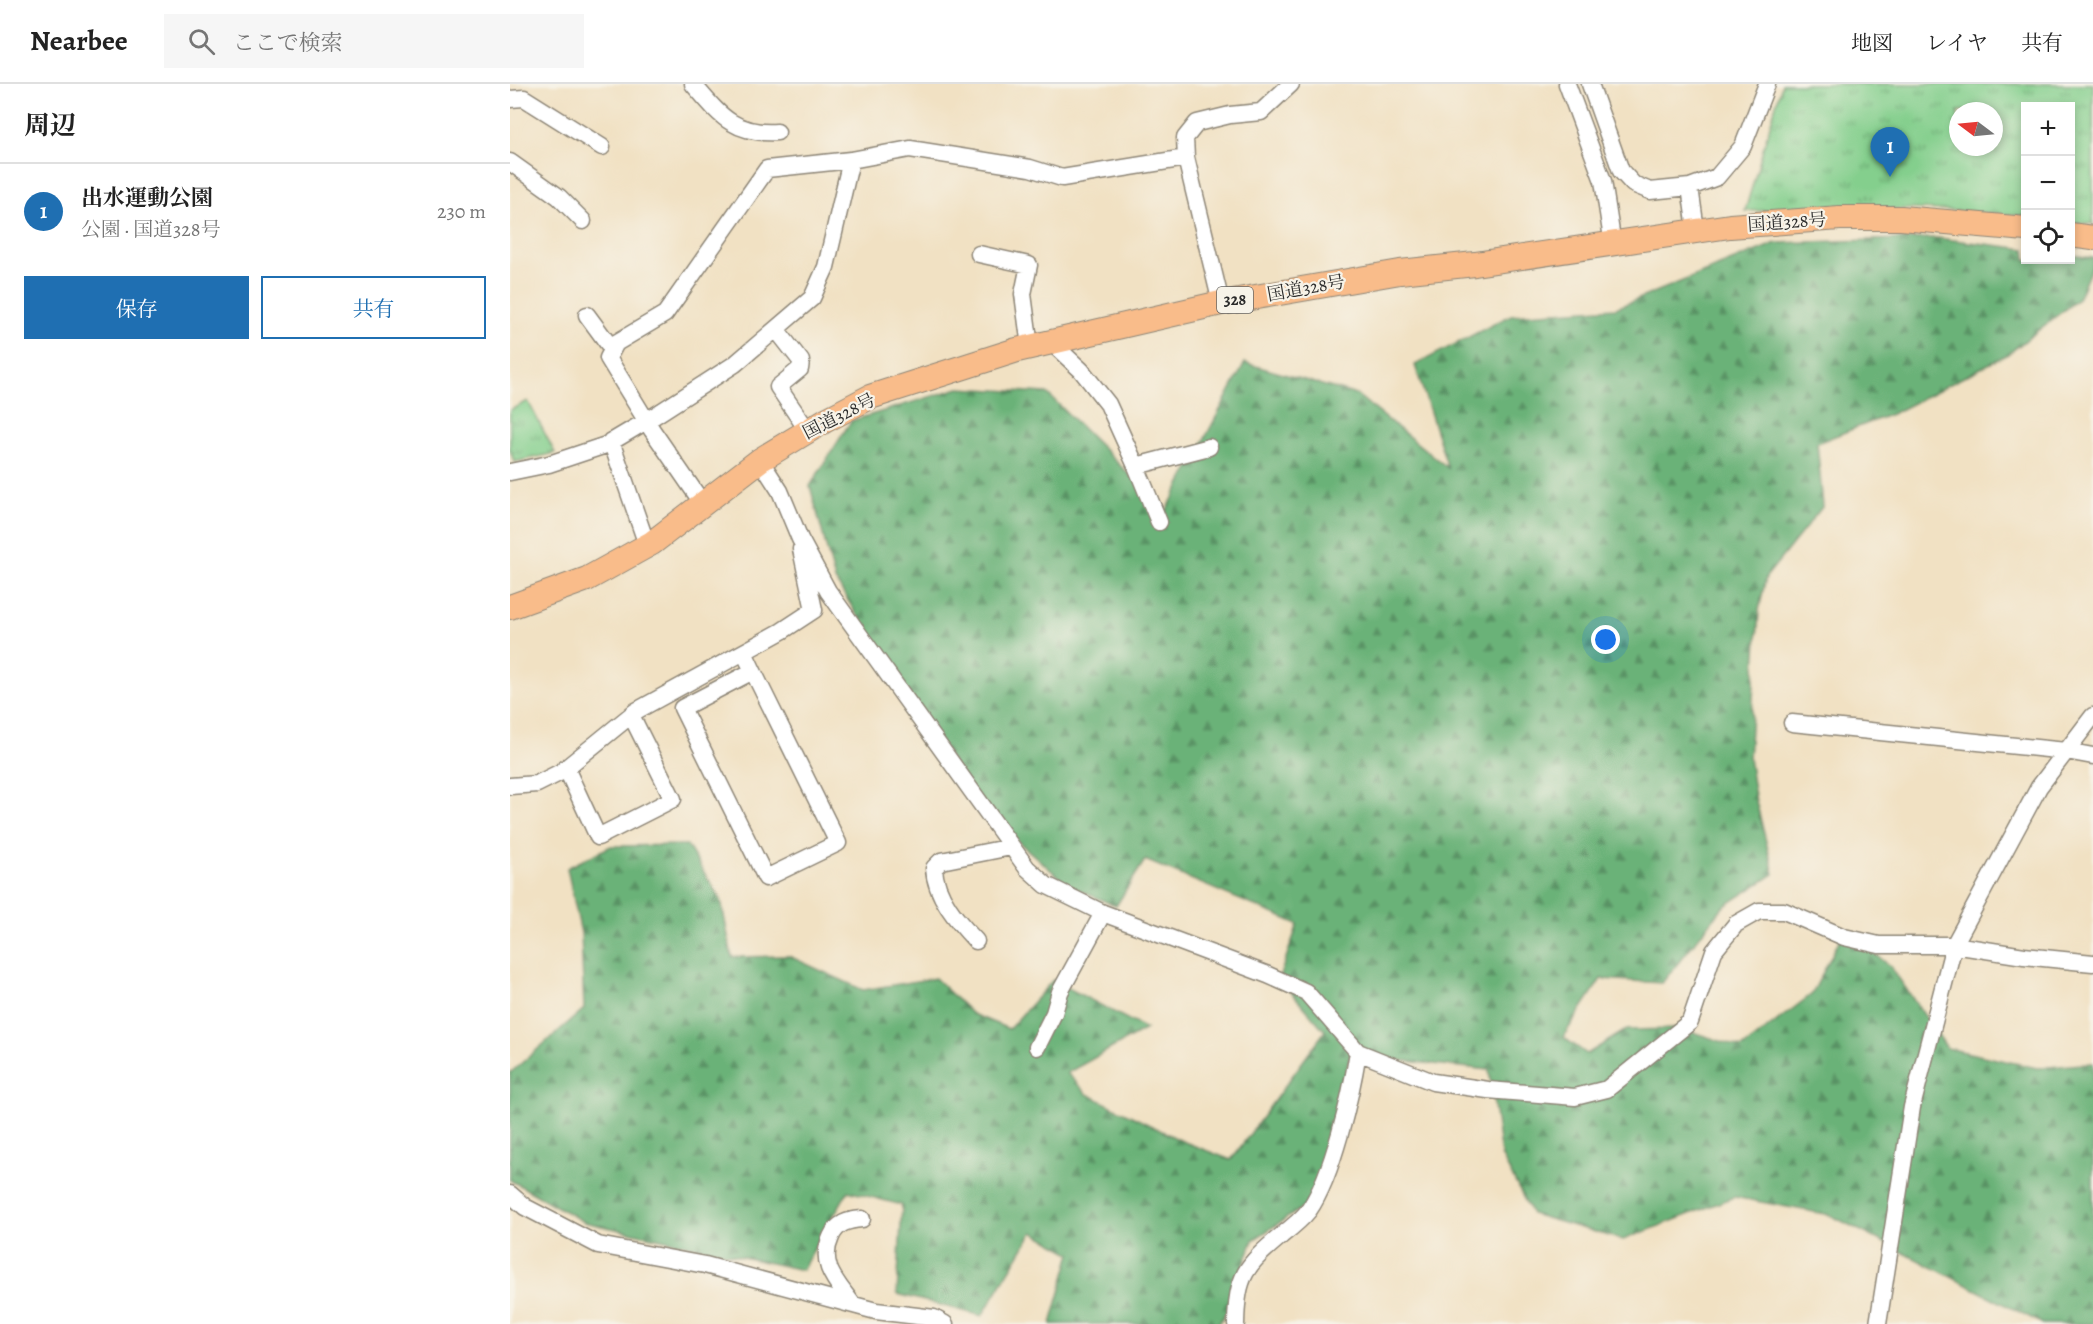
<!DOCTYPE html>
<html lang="ja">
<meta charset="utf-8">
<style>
body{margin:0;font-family:Alegreya,"Noto Serif JP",serif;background:#f6f6f6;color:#222}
.controls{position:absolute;right:18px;top:18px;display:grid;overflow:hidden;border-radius:0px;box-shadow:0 3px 9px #0003}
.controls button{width:54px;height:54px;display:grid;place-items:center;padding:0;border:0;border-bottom:2px solid #e0e0e0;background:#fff;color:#222;font:30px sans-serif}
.compass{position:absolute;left:1439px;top:18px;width:54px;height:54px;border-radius:50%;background:#fff;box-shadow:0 3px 9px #0003;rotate:286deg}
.you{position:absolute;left:1096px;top:556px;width:21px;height:21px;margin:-15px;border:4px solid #fff;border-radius:50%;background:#1a73e8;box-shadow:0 0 0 9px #1a73e833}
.badge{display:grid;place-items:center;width:39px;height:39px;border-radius:50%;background:#1f6fb2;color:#fff;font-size:20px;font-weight:700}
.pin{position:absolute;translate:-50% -50px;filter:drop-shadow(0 2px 3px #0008)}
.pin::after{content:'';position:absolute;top:32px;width:21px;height:18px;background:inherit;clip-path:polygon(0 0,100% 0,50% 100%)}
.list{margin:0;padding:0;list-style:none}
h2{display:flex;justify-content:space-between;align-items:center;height:78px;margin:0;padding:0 24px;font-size:26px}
h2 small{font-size:20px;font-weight:400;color:#767676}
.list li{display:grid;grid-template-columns:39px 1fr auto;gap:18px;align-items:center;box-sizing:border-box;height:96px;padding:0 24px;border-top:2px solid #e0e0e0}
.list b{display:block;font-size:22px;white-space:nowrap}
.list p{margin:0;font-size:20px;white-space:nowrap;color:#767676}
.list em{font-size:20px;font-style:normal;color:#767676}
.actions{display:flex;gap:12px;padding:18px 24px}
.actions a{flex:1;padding:14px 0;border:2px solid #1f6fb2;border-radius:0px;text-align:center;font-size:21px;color:#1f6fb2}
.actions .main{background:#1f6fb2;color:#fff}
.icon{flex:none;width:33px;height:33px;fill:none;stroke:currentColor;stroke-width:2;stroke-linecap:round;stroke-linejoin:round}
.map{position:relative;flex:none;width:1583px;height:1240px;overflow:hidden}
header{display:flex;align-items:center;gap:36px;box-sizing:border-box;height:84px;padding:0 30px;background:#fff;border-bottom:2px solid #e0e0e0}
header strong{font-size:28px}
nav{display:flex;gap:33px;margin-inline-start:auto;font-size:21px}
.search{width:420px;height:54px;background:#f6f6f6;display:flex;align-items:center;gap:15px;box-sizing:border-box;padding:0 21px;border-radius:0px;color:#767676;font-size:22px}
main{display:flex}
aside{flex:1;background:#fff}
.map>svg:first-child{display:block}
.forest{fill:url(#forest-firs);stroke:#4b6e52;stroke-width:1.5}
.park{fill:url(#park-tufts);stroke:#587d5c;stroke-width:1.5;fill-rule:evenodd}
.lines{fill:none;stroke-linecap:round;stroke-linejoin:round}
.minor-casing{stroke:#8e8677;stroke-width:19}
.highway-casing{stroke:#8e8677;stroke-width:26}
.minor{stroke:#fff;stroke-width:16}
.highway{stroke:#f9bc8a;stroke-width:24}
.labels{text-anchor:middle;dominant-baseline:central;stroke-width:4.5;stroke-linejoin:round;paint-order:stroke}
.shield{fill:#f7f3e8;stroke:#686764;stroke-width:1.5}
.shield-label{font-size:16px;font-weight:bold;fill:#2b2b2b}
.street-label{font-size:18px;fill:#2b2b2b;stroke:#f7f3e8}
</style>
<header>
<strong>Nearbee</strong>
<div class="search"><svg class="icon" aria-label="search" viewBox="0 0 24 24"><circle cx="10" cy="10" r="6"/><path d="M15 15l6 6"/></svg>ここで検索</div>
<nav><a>地図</a><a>レイヤ</a><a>共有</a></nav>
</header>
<main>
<aside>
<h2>周辺<small></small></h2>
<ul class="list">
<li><span class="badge">1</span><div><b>出水運動公園</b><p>公園 · 国道328号</p></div><em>230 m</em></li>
</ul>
<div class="actions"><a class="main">保存</a><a>共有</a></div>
</aside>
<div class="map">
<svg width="1583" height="1240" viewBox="0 0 1583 1240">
<defs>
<pattern id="forest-firs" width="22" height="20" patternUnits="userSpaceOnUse" patternTransform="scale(1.5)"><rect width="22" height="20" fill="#6bb278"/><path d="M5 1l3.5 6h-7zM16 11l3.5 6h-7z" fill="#589163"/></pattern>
<pattern id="park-tufts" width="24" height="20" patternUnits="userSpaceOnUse" patternTransform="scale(1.5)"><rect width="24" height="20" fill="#84cf8d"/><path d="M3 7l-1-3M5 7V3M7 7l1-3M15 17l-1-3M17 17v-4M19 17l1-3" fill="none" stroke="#6ca873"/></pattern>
</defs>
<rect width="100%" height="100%" fill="#f7f3e8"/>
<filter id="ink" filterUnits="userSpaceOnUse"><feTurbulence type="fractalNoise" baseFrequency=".0167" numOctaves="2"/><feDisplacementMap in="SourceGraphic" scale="12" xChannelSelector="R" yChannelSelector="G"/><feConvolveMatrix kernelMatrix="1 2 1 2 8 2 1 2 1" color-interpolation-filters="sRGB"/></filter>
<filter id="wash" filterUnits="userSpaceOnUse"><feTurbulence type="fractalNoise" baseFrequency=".008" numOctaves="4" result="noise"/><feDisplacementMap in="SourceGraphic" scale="24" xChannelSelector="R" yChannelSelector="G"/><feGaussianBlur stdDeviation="1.35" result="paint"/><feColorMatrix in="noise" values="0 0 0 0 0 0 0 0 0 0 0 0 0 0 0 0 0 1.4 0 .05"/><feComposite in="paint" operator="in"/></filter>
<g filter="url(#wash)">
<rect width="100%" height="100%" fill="#f1e1c3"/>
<!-- forest -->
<path class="forest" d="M1427,154L1515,165L1516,176H1560L1561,171L1583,174V180L1568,215L1498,270L1384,329L1307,359L1313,422L1256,493L1249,526L1239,674L1245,713L1264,790L1213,823L1152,899L1091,895L1053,953L1077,970L1116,946L1173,945L1232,964L1302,910L1335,845L1381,883L1437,964L1527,984L1583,979V1240H1533L1320,1131L1224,1113L1113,1156L1022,1130L991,1071L979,986L840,971L806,1115L743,1156L718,1226L708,1240H541L561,1169L523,1148L472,1232L387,1210L392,1121L338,1107L292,1186L74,1138L0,1096V989L74,925L71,849L57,784L101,762L177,761L211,816L222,873L279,872L353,906L425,894L462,930L499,945L543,896L636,945L557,989L577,1010L672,1057L721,1076L815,947L769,894L788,840L635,776L606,822L558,801L481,734L415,638L325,496L300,402L341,337L449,304L537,309L656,427L735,279L847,311L938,384L905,281L1001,231L1106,224L1266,159Z"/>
<!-- park -->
<path class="park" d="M1272,0H1583V140L1561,138L1560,22H1516L1515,132C1422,122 1329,124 1235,127ZM1448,27H1484V63H1448Z
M18,317L45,369L4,378L0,365V326Z"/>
</g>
<g filter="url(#ink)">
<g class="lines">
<defs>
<path id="minor" d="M183,0C209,30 223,51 267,48
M1057,0L1093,97L1103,161
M1080,0L1111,87L1123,100L1140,107L1180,103L1207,93L1233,62L1257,0
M0,15L14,14L92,63
M0,78L49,113L73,137
M1180,103L1186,146
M469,170L519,181L513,210L520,263
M711,219L676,74L675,54L687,39L720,31L751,28L781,0
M77,231L102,265
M266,245L291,277L290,285L268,303L298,347
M541,258L571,286L598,320L626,382L699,363
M101,357L137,461
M250,376L270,407L290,455L318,507L517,784L536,801L593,829L758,891L796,908L848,968L923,998L978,1006L1065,1013L1097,1005L1180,938L1204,867L1226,840L1249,827H1274L1334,853L1369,861H1444L1514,872L1583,879
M626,382L649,438
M0,388L39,380L96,361L138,336L225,280L302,214L316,183L341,76
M193,420L142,346L98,274L106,259L155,230L257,85L341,76L400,65L520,84L552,94L676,74
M234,568L243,587L328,759L256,794L172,624L243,587
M1282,639L1556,667L1583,672
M56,684L88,753L163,715L121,631
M0,702L27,700L51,688L126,627L272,547L304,526L291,465
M466,857C448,838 425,812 424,784L431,777L501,763
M527,963L544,929L550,908L593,829
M0,1110L15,1123L88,1161L195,1181L366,1227L424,1234L435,1240
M343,1221C327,1198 308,1181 321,1153C327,1139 338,1136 352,1135
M726,1240C727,1191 735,1182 772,1151C781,1144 792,1135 799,1126C823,1091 841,1011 848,968
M1368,1240L1402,1023L1444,861L1529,703L1583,632"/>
<path id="highway" d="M1560,151L1583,154
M0,523L77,495L142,459L250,376L316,336L360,313L507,266L711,219L890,188L965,180L1220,142L1330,134H1391L1516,145"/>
</defs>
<!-- minor casing -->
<use href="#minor" class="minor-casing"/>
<!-- highway casing -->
<use href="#highway" class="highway-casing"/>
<!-- minor -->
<use href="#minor" class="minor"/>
<!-- highway -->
<use href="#highway" class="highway"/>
</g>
</g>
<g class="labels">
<!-- shield labels -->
<rect class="shield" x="707" y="203" width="36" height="26" rx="4.5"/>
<g class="shield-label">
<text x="725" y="216">328</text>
</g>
<!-- street labels -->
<g class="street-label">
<text transform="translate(1277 138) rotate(-4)">国道328号</text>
<text transform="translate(796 204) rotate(-10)">国道328号</text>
<text transform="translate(329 332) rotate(-27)">国道328号</text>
</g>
</g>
</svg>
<div class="controls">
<button>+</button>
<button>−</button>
<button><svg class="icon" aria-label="locate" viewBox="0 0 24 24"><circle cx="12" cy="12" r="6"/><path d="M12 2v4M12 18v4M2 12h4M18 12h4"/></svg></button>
</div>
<svg class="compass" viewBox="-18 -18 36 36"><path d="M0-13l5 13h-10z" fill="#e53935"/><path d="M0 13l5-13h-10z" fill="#767676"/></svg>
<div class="you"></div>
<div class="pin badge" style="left:1380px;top:93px">1</div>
</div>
</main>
